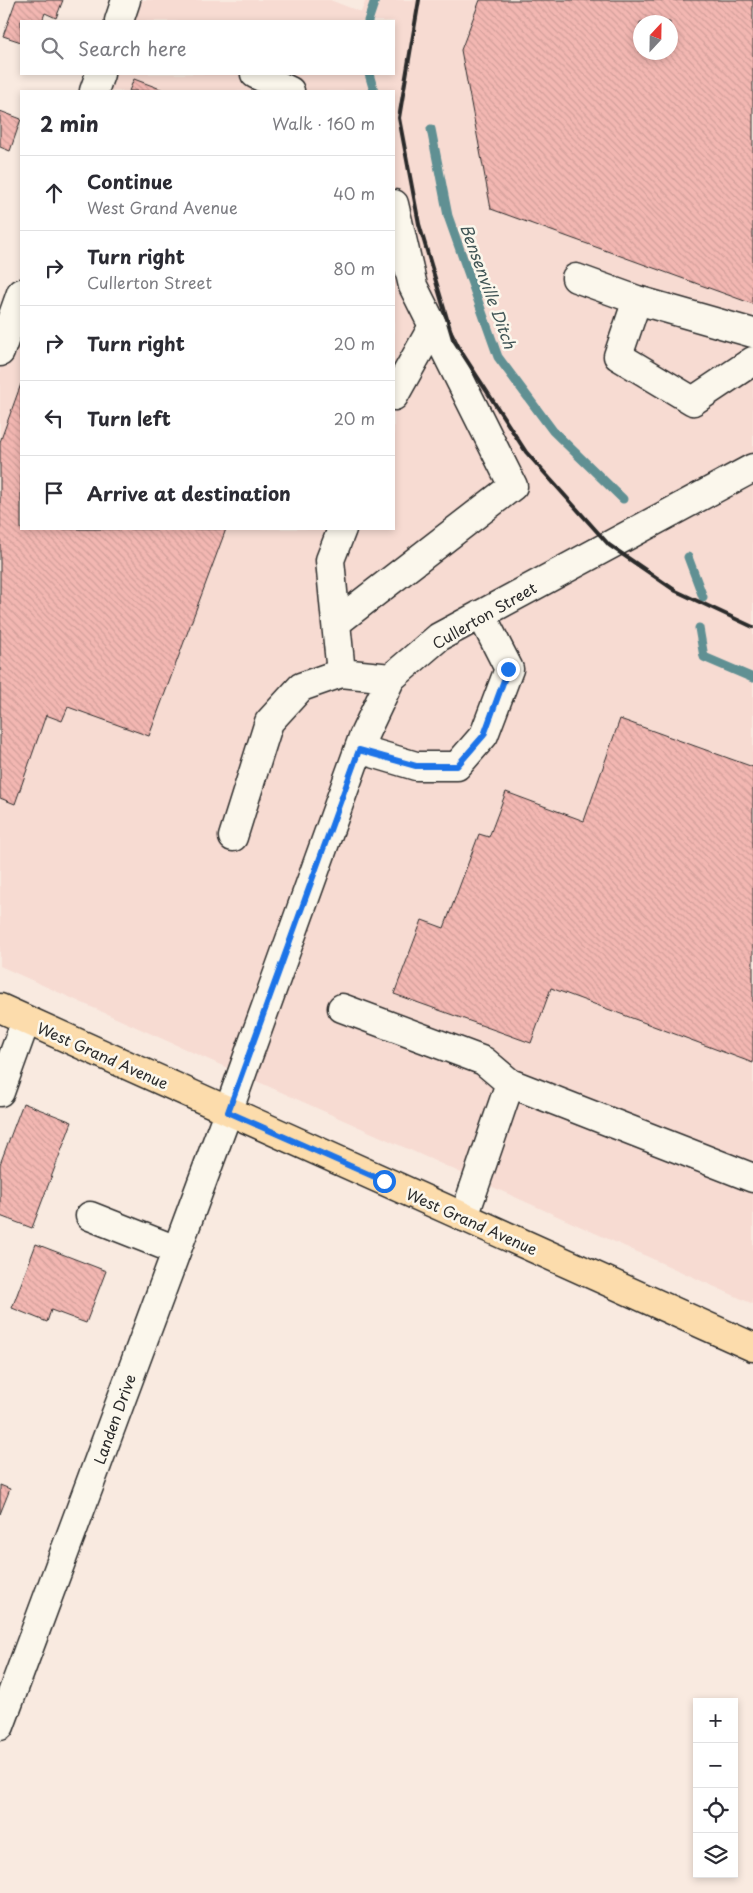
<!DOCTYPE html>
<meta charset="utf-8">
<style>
body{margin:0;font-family:"Playpen Sans",sans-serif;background:#f2f2f3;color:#2b2b33}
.controls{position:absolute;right:15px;bottom:15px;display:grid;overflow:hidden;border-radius:0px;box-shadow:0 2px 8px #0003}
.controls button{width:45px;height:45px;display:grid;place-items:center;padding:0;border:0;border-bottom:1px solid #e1e1e2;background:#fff;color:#2b2b33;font:25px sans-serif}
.compass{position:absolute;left:633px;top:15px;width:45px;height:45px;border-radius:50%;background:#fff;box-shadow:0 2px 8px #0003;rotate:22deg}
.stop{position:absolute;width:15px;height:15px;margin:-11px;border:4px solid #1a73e8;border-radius:50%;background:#fff}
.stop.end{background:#1a73e8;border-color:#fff;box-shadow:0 1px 5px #0008}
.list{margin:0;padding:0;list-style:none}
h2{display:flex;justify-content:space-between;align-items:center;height:65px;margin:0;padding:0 20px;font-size:21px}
h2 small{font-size:16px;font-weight:400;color:#7c7c81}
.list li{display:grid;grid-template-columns:32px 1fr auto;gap:15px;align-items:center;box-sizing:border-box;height:75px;padding:0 20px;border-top:1px solid #e1e1e2}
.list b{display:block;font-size:19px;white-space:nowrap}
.list p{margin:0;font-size:16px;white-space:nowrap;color:#7c7c81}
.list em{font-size:16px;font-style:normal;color:#7c7c81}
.icon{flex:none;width:28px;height:28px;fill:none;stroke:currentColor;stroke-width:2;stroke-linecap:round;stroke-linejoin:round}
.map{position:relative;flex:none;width:753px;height:1893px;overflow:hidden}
.search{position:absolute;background:#fff;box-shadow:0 2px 8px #0003;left:20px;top:20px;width:375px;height:55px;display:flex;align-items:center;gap:12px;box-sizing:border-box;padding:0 18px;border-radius:0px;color:#7c7c81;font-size:19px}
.panel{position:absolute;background:#fff;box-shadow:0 2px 8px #0003;left:20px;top:90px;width:375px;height:440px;border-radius:0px}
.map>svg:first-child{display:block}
.built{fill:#f7dbd2;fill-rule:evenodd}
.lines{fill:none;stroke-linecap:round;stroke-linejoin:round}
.stream{stroke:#609093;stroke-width:9}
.building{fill:url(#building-back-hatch);stroke:#2b2b2b;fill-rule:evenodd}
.minor-casing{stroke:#2b2b2b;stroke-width:31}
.major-casing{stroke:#2b2b2b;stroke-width:31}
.minor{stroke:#fbf7ec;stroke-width:28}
.major{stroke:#fcdcac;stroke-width:28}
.rail{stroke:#2b2b2b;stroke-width:4}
.route{stroke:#1a73e8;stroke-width:6}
.labels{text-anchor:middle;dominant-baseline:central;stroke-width:5;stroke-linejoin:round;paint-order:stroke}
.street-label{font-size:15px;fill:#2b2b2b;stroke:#fbf7ec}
.water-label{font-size:16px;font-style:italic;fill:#415556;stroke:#fbf7ec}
</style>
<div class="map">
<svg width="753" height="1893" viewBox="0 0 753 1893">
<defs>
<pattern id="building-back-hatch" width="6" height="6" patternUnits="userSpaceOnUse" patternTransform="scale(1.25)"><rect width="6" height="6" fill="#f3b7b2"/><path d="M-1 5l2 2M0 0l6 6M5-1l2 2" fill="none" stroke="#d09e99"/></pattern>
</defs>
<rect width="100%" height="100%" fill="#f9eae0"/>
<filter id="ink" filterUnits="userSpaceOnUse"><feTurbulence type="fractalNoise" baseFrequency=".02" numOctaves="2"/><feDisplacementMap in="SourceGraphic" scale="10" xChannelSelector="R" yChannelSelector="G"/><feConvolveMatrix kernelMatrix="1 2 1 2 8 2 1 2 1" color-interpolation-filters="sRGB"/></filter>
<g filter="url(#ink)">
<!-- built -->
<path class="built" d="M119,0H330L361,12L366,0H753V1304L0,966V339L21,278V529H394V91H87L93,74H394V21H111ZM640,22H670V52H640Z"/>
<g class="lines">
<!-- stream -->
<path class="stream" d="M368,21L375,0
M369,74L374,91
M431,129L448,216L498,357L553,431L623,499
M688,557L703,597
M699,628L704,657L753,678"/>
</g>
<!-- building -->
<path class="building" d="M16,0H63L56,18L45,13L42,21H21V42L3,36Z
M480,0H753V304L491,209L461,50ZM640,22H670V52H640Z
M134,79L166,91H129Z
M0,111L21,119L10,151L0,147Z
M21,384V529H226L149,736L68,707L62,721L46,715L15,804L0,798V442Z
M620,719L753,767V1063L551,988L531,1043L394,994L422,920L444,928L479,834L489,837L506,792L584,821Z
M23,1103L72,1122L32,1228L0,1216V1164Z
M36,1244L106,1271L86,1323L51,1310L47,1322L12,1308Z
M0,1485L10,1489L0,1514Z"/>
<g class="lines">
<defs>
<path id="minor" d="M119,21L126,0
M255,74L290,91
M94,91L100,74
M576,278L637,300L753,333
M637,300L618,356L693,401L753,361
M0,352L21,293
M394,396L433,326
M336,623L330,560L342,529
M391,678L341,673L336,623L513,486L413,286L394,204
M359,749L416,766H457L484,735L509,669L481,614
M233,837L269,722L301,687L341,673
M342,1008L484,1061L510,1083L464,1217
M510,1083L753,1178
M0,1092L26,1020
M90,1216L176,1250
M0,1726L228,1112L363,737L391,678L439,637L753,468"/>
<path id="major" d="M0,1008L753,1347"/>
</defs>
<!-- minor casing -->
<use href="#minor" class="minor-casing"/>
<!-- major casing -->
<use href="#major" class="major-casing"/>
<!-- minor -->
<use href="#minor" class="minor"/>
<!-- major -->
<use href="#major" class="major"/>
<!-- rail -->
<path class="rail" d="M419,0L399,118L419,224L453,339L526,452L609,545L676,591L753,627"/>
</g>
</g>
<g class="lines" filter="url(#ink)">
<!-- route -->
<path class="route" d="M384,1181L228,1112L359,750L416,766H457L484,735L508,669"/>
</g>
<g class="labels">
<!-- street labels -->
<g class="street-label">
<text transform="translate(484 615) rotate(-30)">Cullerton Street</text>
<text transform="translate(103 1055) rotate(24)">West Grand Avenue</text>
<text transform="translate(472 1221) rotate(24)">West Grand Avenue</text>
<text transform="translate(114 1419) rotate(-70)">Landen Drive</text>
</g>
<!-- water labels -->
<g class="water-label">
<text transform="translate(489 286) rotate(70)">Bensenville Ditch</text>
</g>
</g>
</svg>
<div class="controls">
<button>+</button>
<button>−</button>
<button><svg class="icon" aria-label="locate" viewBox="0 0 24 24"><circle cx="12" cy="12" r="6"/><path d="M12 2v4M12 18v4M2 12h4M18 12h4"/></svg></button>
<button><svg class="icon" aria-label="layers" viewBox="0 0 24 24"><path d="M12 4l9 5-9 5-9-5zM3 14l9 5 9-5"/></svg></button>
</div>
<svg class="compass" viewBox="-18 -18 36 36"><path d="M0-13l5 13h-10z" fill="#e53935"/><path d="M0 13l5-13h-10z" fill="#7c7c81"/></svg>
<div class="stop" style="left:384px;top:1181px"></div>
<div class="stop end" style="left:508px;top:669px"></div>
<div class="search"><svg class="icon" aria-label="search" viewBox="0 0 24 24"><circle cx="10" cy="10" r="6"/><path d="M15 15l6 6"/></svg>Search here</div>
<section class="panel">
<h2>2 min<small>Walk · 160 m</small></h2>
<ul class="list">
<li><svg class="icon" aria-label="ahead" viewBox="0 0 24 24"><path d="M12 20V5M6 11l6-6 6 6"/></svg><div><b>Continue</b><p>West Grand Avenue</p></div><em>40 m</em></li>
<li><svg class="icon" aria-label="right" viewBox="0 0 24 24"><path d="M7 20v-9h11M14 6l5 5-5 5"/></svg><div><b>Turn right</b><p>Cullerton Street</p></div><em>80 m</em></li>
<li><svg class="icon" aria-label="right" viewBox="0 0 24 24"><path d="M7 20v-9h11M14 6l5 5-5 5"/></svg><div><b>Turn right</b></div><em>20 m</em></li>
<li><svg class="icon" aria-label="left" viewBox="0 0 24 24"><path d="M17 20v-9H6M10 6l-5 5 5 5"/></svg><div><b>Turn left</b></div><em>20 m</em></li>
<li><svg class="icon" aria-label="arrive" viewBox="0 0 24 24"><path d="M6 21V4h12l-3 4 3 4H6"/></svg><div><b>Arrive at destination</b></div></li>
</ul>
</section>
</div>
